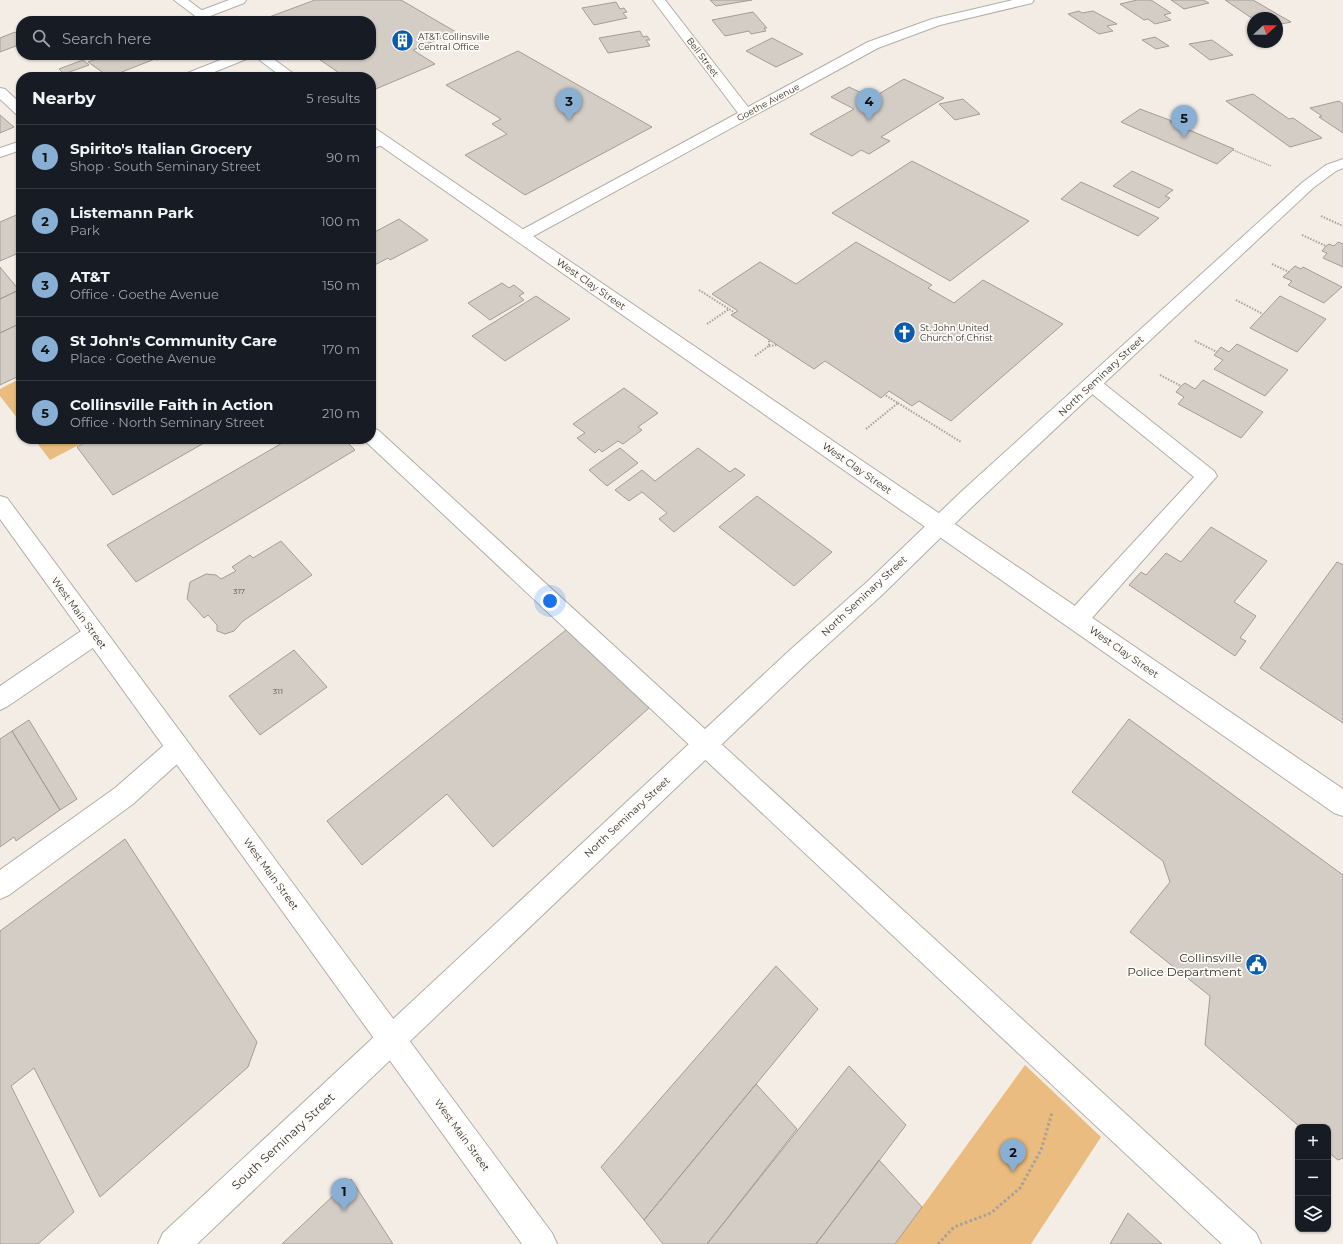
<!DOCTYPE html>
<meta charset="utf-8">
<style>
body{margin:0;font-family:Montserrat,sans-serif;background:#20242c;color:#f1f3f6}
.controls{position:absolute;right:12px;bottom:12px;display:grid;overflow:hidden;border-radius:8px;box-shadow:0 1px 3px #0004}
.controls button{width:36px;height:36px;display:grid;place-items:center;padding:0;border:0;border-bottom:1px solid #363941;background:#171b24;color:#f1f3f6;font:20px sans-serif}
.compass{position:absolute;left:1247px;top:12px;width:36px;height:36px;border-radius:50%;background:#171b24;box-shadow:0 1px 3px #0004;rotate:68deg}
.you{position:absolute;left:550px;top:601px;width:14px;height:14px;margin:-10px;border:3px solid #fff;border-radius:50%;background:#1a73e8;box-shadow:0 0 0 6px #1a73e833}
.badge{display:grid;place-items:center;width:26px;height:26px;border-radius:50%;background:#8aafd4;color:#111;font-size:13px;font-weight:700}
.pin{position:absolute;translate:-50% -33px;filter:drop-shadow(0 1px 2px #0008)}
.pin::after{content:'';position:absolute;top:21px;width:14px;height:12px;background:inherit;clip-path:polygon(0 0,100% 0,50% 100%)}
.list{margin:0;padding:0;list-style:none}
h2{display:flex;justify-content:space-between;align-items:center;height:52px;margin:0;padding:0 16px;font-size:17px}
h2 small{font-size:13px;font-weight:400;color:#9ea1a6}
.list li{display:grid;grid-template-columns:26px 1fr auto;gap:12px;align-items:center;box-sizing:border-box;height:64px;padding:0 16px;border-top:1px solid #363941}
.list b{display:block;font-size:15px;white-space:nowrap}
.list p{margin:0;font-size:13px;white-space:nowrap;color:#9ea1a6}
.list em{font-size:13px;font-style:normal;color:#9ea1a6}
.icon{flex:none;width:22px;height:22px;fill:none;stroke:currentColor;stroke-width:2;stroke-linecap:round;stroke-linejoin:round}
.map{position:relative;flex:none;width:1343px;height:1244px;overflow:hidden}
.search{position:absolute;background:#171b24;box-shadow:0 1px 3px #0004;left:16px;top:16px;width:360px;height:44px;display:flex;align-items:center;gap:10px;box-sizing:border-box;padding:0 14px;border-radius:16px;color:#9ea1a6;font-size:15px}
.panel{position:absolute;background:#171b24;box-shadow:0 1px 3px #0004;left:16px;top:72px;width:360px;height:372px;border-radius:16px}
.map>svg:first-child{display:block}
.green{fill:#eabc7f}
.building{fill:#d3cdc6;stroke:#a29d96}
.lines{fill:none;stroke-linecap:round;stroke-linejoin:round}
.service-casing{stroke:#b4aea7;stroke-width:2}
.minor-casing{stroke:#b4aea7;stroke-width:2}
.secondary-casing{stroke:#b4aea7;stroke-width:2}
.path-far2{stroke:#a6a19c;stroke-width:1.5;stroke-dasharray:1 1;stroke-linecap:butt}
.path-far1{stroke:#a6a19c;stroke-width:2;stroke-dasharray:1.5 1.5;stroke-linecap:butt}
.path{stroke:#a6a19c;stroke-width:3;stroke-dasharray:2.5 2.5;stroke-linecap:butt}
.service{fill:#fff;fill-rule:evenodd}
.minor{fill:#fff;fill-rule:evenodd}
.secondary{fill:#fff;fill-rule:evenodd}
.labels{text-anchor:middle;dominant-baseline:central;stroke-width:3.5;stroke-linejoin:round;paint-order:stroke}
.number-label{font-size:8px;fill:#5c5955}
.far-poi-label{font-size:9px;fill:#34322f;stroke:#fffbf7;text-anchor:start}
.far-street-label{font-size:9px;fill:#34322f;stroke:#fffbf7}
.street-label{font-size:10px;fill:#34322f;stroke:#fffbf7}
.near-poi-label{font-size:12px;fill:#34322f;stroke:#fffbf7;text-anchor:end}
.near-street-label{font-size:12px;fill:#34322f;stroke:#fffbf7}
</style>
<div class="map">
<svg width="1343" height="1244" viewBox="0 0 1343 1244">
<rect width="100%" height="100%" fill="#f3ede6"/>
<!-- green -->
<path class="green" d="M21,378V423L0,396V389Z
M34,439H90L50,460Z
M1025,1065L1101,1137L1031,1244H895Z"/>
<!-- building -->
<path class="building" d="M315,0H401L456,32L413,50L435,64L371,91V77H345L313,55H371V21L261,20Z
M710,0H752L716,6Z
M1137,0H1151L1171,13L1164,15L1171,20L1155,24L1148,19L1144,20L1120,4Z
M1171,0H1203L1209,3L1184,9Z
M1225,0H1253L1291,22L1277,25V18L1253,19Z
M616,2L620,9L624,8L627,12L623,13L627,18L594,25L582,8Z
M1079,11L1082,13L1093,11L1117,24L1107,26L1113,31L1099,34L1068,14Z
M753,12L767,28H764L766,31L751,34L749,31L725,36L712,20Z
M127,17L132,21H115Z
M640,31L643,37L647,36L650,40H646L650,46L608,53L599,38Z
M15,32L21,37V44L0,52V38Z
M1155,37L1169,46L1156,49L1142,40Z
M772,38L803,54L776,67L746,51Z
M1212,40L1233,55L1210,60L1189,44Z
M518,51L652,127L525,195L465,155L507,134L492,124L501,119L446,85Z
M107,55H171L157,60L155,59L109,77L88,62Z
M83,60L89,65L64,74L59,69Z
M904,79L944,98L881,137L890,141L869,154L861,150L852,156L810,134L854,109L831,97L849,87L872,98Z
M1253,94L1289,119L1293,118L1322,138L1290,147L1226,101Z
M963,99L980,114L955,120L939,104Z
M1339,101L1343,104V133L1319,117L1322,116L1310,108Z
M1140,109L1172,121L1170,122L1234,149L1217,164L1121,122Z
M0,115L14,127L0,133Z
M912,161L1029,221L950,281L832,213Z
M1132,171L1173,190L1165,196L1170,198L1159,208L1113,186Z
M1081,182L1159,218L1138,236L1061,199Z
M21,213V252L0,261V222Z
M399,219L428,240L390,260L388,258L371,267V234Z
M856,242L932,285L928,288L954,303L983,280L1063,324L951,421L919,401L912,406L889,391L881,398L825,361L814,369L731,315L738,311L712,294L760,262L796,284Z
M1338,242L1343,244V267L1323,258L1327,253L1322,251L1326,246L1329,244L1334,246Z
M1295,266L1301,269L1303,267L1342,287L1324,303L1288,285L1292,281L1283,277Z
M0,267L19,290L0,299Z
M502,283L509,288L514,285L524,293L519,296L524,300L490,320L468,303Z
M21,289V323L0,333V299Z
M536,296L570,319L505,361L472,336Z
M1280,296L1326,319L1297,352L1250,328Z
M21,323V375L0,385V333Z
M1237,344L1288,370L1265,396L1214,369L1223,360L1214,355L1221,347L1229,352Z
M1203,380L1263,412L1241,438L1178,404L1184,397L1176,392L1181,386L1185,383L1195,389Z
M624,388L658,413L638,427L642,430L623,444L618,441L602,452L599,449L595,453L577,438L585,433L573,424Z
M92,439H211L113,495L77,447Z
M289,439H344L355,450L136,582L107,545Z
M620,448L638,463L607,486L589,470Z
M698,448L730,472L735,468L745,475L674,532L659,519L667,513L642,492L629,501L615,490L642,470L655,481Z
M757,496L832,552L794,586L719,527Z
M1211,527L1267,561L1234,602L1256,616L1240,638L1246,641L1235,656L1129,585L1141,572L1146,575L1166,553L1181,562Z
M281,541L312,575L243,621L234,631L225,634L220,632L217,631V625L208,615L204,618L187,599L190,582L206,574L216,575L221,579L236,571L232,567L250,555L253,558Z
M1337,562L1343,565V723L1260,668Z
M566,630L649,708L493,847L447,794L362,865L327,821Z
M294,650L327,687L260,735L229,696Z
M1129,719L1343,875V1158L1338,1160L1328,1152V1127H1300L1205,1045L1210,996L1130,932L1170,882L1163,861L1072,792Z
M29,720L77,799L60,810L12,731Z
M12,731L60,810L16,841L14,837L0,847V739Z
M125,839L257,1042L248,1067L100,1197L34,1068L11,1086L74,1212L38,1244H0V931Z
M776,966L818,1009L644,1220L601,1167Z
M849,1066L906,1125L816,1244H707Z
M756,1084L797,1129L707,1244H663L644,1220Z
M879,1160L922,1207L895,1244H816Z
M351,1179L393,1244H282Z
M1128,1213L1162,1244H1110Z"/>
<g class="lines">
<defs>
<path id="service" d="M229,0H246L244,3L205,18H197L195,15L197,12Z
M0,88L5,89L21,104V115L16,114L0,99Z
M382,136L387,137L389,140L387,143L371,149V140Z
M1092,378L1098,379L1214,471L1217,476L1085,626L1077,628L1069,626L1066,619L1069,612L1194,477L1086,389L1083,384L1086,379Z
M371,428L378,430L1256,1233L1261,1244H1222L364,440L371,439Z
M95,624L103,627L106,634L103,641L8,706L0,710V686L87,627Z
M178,737L186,740L190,748L186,756L133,804L9,895L0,899V870L115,788L170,740Z"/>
<path id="minor" d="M653,0H665L748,107L868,42L932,19L1013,0H1034L1032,3L940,25L878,48L528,239L522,241L516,239L514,236L516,233L738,113Z
M233,55H250L249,58L202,77H183L185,74Z
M21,141V150L0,157V148Z
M1343,159V168L1336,171L1313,188L976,503L883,594L806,664L197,1244H158L163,1233L790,650L867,582L962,491L1303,182L1326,165Z"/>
<path id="secondary" d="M174,0H188L216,21H202Z
M253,55H268L298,77H282Z
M371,128L376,129L1343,789V816L1334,813L371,139Z
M0,496L7,498L552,1233L557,1244H522L0,519Z"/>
</defs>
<!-- service casing -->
<use href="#service" class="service-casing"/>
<!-- minor casing -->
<use href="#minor" class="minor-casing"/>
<!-- secondary casing -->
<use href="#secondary" class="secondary-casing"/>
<!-- path-far2 -->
<path class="path-far2" d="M1233,150L1271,166"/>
<!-- path-far1 -->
<path class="path-far1" d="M1321,216L1343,226
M1302,235L1326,246
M1272,264L1289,272
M699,290L729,309
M1236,300L1263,314
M707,324L729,309L735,313
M1195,341L1217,352
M769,346L777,345
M755,356L769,346V340
M1160,375L1181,386
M898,403L961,442
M866,429L898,403L885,395"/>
<!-- path -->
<path class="path" d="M938,1244L954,1227L991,1213L1020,1188L1041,1150L1052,1113"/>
<!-- service -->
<use href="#service" class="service"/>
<!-- minor -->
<use href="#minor" class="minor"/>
<!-- secondary -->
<use href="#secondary" class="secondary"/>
</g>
<!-- icons -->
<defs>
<symbol id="building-disc" viewBox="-11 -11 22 22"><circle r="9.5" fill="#0d5cab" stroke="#fffbf7"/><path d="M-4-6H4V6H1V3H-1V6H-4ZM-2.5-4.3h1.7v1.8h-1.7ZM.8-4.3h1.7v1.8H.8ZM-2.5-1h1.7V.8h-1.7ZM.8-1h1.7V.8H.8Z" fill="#fff"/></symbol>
<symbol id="church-disc" viewBox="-11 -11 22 22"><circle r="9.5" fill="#0d5cab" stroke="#fffbf7"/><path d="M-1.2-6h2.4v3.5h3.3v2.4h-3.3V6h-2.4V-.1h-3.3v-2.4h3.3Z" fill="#fff"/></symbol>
<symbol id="civic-disc" viewBox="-11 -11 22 22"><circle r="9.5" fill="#0d5cab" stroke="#fffbf7"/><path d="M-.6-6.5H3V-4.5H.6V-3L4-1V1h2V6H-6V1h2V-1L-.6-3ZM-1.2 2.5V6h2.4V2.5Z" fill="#fff"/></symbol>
</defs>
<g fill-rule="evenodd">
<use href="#building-disc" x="390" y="28" width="25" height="25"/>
<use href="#church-disc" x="892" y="320" width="25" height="25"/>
<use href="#civic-disc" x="1244" y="952" width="25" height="25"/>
</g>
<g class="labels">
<!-- number labels -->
<g class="number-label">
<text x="239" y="591">317</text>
<text x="278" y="691">311</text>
</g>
<!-- far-poi labels -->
<g class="far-poi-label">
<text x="418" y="36">AT&amp;T Collinsville<tspan x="418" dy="10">Central Office</tspan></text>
<text x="920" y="327">St. John United<tspan x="920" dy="10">Church of Christ</tspan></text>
</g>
<!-- far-street labels -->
<g class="far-street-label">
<text transform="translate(703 57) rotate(53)">Bell Street</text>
<text transform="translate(768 102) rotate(-28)">Goethe Avenue</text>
</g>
<!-- street labels -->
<g class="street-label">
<text transform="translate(591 284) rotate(35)">West Clay Street</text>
<text transform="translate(1101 376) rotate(-43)">North Seminary Street</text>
<text transform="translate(857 468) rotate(35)">West Clay Street</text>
<text transform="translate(864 596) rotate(-43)">North Seminary Street</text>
<text transform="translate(79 613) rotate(54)">West Main Street</text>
<text transform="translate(1124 652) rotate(35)">West Clay Street</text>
<text transform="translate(627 817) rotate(-43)">North Seminary Street</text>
<text transform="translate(271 874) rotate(54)">West Main Street</text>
<text transform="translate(462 1135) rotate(54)">West Main Street</text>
</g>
<!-- near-poi labels -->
<g class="near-poi-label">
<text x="1242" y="957">Collinsville<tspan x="1242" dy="14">Police Department</tspan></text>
</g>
<!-- near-street labels -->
<g class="near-street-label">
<text transform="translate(283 1141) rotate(-43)">South Seminary Street</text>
</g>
</g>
</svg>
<div class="controls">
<button>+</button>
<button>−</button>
<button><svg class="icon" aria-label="layers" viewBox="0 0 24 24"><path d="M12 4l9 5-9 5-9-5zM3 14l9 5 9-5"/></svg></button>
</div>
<svg class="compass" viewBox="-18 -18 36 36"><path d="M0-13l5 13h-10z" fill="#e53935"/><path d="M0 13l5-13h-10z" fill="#9ea1a6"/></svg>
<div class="you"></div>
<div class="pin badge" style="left:344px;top:1211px">1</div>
<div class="pin badge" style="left:1013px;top:1172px">2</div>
<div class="pin badge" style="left:569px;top:121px">3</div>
<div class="pin badge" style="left:869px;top:121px">4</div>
<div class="pin badge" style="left:1184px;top:138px">5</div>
<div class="search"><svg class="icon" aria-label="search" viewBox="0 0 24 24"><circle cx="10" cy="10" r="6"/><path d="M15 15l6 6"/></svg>Search here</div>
<section class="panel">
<h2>Nearby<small>5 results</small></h2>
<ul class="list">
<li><span class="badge">1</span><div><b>Spirito's Italian Grocery</b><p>Shop · South Seminary Street</p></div><em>90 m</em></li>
<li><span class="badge">2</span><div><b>Listemann Park</b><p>Park</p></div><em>100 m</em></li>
<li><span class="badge">3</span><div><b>AT&amp;T</b><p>Office · Goethe Avenue</p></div><em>150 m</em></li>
<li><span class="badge">4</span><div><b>St John's Community Care</b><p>Place · Goethe Avenue</p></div><em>170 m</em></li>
<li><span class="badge">5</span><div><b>Collinsville Faith in Action</b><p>Office · North Seminary Street</p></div><em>210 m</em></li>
</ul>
</section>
</div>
